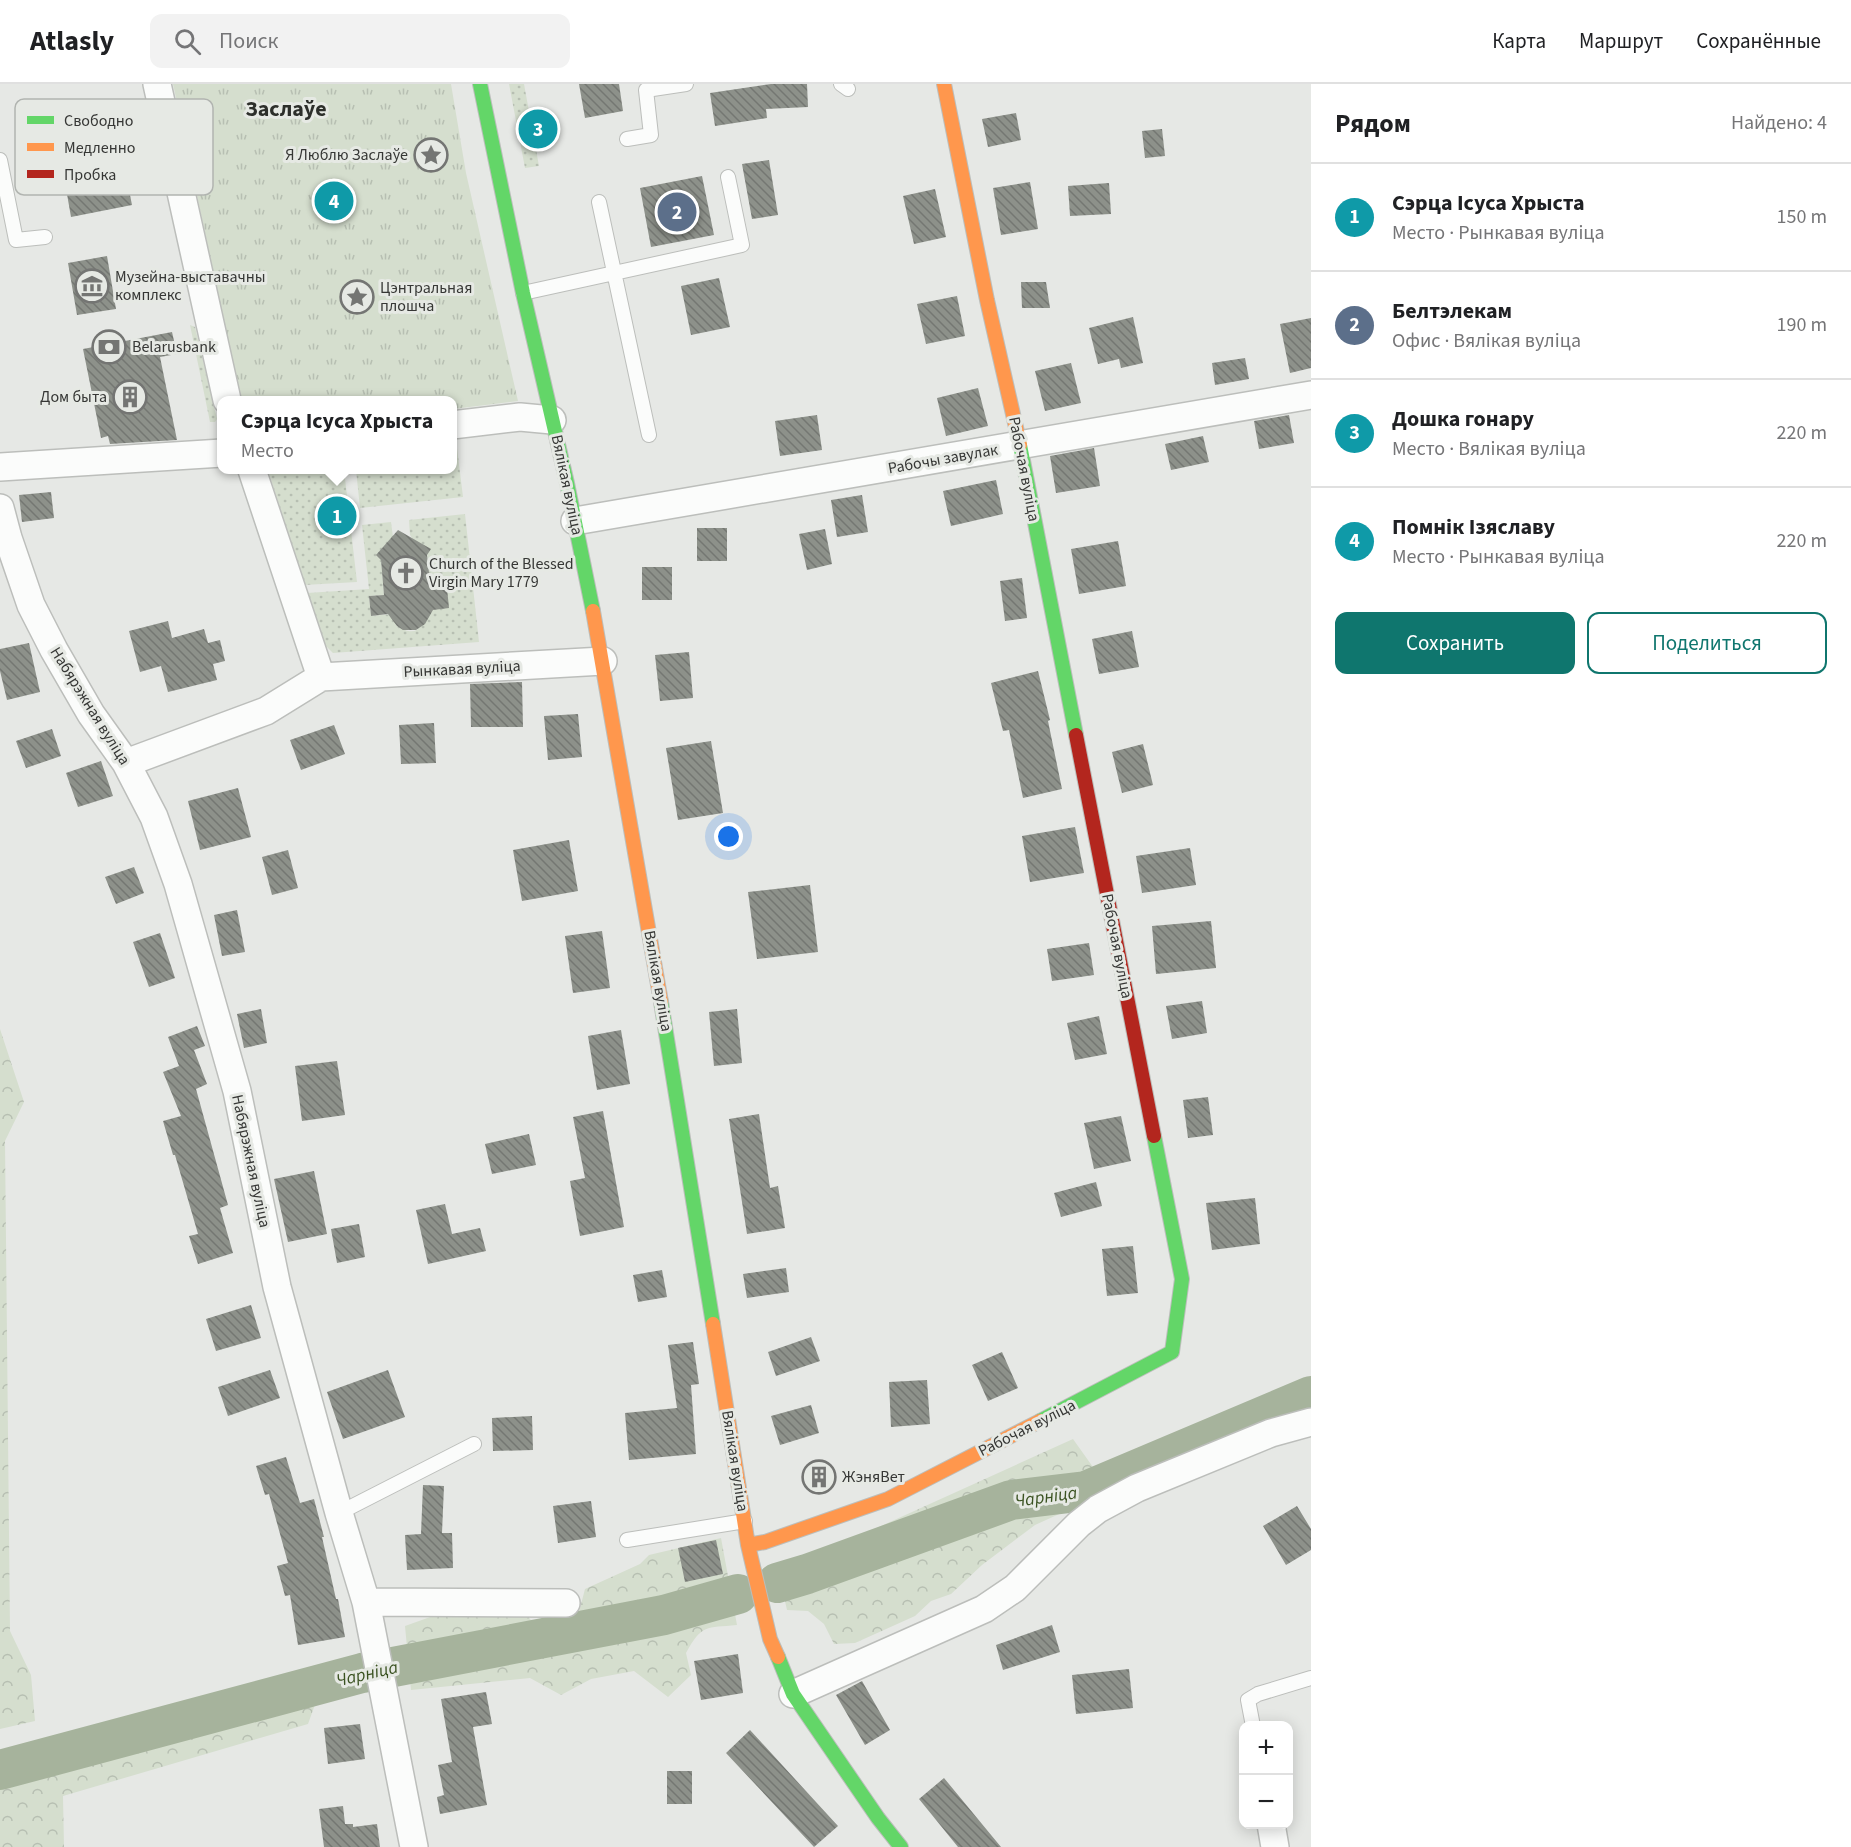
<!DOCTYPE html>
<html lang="ru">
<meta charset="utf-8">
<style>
body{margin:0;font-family:"Source Sans 3",sans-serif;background:#f2f2f2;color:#202124}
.controls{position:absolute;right:18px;bottom:18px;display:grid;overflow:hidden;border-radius:12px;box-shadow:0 3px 15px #0003}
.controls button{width:54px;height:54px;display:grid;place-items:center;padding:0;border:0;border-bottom:2px solid #e0e0e0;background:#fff;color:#202124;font:30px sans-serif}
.you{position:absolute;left:729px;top:753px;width:21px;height:21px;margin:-15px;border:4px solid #fff;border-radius:50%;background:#1a73e8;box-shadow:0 0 0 9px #1a73e833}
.badge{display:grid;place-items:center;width:39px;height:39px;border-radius:50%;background:#0f766e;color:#fff;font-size:20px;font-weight:700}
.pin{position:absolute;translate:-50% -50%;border:3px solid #fff;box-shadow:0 2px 6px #0006}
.popup{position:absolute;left:217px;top:312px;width:240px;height:78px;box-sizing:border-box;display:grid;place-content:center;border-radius:12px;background:#fff;filter:drop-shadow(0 2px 4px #0005);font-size:20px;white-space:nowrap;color:#757577}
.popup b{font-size:22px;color:#202124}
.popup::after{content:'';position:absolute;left:50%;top:100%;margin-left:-12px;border:12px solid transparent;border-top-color:#fff}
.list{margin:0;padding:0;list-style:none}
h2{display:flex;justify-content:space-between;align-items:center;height:78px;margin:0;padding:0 24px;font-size:26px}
h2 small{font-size:20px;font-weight:400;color:#757577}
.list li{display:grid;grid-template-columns:39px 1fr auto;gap:18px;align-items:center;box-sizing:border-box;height:108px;padding:0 24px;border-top:2px solid #e0e0e0}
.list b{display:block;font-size:22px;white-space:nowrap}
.list p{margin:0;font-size:20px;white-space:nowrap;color:#757577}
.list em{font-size:20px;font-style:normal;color:#757577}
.actions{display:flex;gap:12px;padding:18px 24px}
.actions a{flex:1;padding:14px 0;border:2px solid #0f766e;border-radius:12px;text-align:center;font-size:21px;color:#0f766e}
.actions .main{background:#0f766e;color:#fff}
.icon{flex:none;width:33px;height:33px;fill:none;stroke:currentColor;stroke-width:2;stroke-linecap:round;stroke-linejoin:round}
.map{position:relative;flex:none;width:1311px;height:1763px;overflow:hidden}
header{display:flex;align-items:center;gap:36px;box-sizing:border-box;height:84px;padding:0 30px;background:#fff;border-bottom:2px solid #e0e0e0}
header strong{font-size:28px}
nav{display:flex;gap:33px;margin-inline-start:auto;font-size:21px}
.search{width:420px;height:54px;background:#f2f2f2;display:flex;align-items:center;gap:15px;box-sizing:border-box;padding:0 21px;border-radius:12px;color:#757577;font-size:22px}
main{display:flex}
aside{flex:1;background:#fff}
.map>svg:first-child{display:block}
.grass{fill:url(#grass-dots)}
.forest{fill:url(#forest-crowns)}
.park{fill:url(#park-tufts)}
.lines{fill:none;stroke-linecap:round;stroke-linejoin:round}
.river{stroke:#a6b39c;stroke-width:40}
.building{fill:url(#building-back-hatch)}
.lane-casing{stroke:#bcbebb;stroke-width:16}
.street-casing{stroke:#bcbebb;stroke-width:30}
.fast-casing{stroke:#bcbebb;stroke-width:16}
.slow-casing{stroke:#bcbebb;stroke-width:16}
.jam-casing{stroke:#bcbebb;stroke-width:16}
.lane{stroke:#fbfcfb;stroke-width:14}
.street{stroke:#fbfcfb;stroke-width:27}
.fast{stroke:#63d668;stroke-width:14}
.slow{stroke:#ff974d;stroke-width:14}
.jam{stroke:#b3261e;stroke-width:14}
.labels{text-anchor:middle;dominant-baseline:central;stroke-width:6;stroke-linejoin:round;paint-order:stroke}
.poi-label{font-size:16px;fill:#363735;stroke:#e6e9e4;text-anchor:start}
.street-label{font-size:16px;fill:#363735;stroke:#e6e9e4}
.water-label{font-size:18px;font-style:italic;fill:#3a5221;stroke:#e6e9e4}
.district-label{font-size:22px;font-weight:bold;fill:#2d2f2b;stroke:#e6e9e4}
.key{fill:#e6e9e4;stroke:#b1b4b0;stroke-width:1.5}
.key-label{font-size:16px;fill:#363735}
</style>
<header>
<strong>Atlasly</strong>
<div class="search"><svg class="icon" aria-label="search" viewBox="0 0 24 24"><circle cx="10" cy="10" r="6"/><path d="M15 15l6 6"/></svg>Поиск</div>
<nav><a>Карта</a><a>Маршрут</a><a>Сохранённые</a></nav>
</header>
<main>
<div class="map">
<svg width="1311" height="1763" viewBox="0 0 1311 1763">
<defs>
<pattern id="grass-dots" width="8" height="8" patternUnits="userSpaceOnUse" patternTransform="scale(1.5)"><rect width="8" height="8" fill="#d5dece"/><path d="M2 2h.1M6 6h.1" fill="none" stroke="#b7bfb2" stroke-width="1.8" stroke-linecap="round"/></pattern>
<pattern id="forest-crowns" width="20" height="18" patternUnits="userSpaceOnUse" patternTransform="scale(1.5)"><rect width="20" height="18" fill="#d5dece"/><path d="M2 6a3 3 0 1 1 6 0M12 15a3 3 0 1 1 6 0" fill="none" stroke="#b7bfb2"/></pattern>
<pattern id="park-tufts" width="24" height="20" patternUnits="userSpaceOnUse" patternTransform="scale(1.5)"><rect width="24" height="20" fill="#d5dece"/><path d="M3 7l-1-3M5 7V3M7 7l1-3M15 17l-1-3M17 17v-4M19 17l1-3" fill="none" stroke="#b7bfb2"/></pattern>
<pattern id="building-back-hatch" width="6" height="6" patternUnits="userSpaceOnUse" patternTransform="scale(1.5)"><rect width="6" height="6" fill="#8d918a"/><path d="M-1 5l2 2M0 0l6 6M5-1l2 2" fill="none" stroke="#747772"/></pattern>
</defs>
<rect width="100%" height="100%" fill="#e6e8e5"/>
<!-- grass -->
<path class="grass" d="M509,0H524L539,82L525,84Z
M190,241L195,243L217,335L215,338H210Z
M453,364H457L463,413L360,424L356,386H452Z
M268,386H344L357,498L304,501Z
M465,430L479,558L333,569L323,559L307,509L369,505L362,441L391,438L393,453L377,472L381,474L384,511L369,512L371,532L392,530L397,542C418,555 421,542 429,528C434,519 441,512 447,504L431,506L427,469L430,465L426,463L420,466L410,451L409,436Z"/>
<!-- forest -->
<path class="forest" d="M0,945L24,1018L5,1057L10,1547L31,1591L35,1637L0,1645Z
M1073,1355L1110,1407L1035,1441L982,1481L951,1510L931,1517L915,1532L855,1559L834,1560L824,1540L808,1527L787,1526L777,1482L870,1447Z
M721,1454L737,1541C706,1544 702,1540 686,1569L691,1591L668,1613L634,1587L591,1595L561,1611L530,1594L411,1606L405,1542L433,1532L504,1523L526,1528L533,1540L579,1528L585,1505L640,1480L649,1471Z
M317,1615L308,1640L63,1712L64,1763H0V1703L64,1689Z"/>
<!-- park -->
<path class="park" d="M173,0H451L466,89L518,317L453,325L452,316H241Z"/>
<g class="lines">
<!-- river -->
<path class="river" d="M777,1499L807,1490L1011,1416L1086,1407L1311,1312
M0,1686L362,1589L664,1531L738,1510"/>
</g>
<!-- building -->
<path class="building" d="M579,0H619L623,27L585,34Z
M771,0H807L808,23L766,25L767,34L715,42L710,9Z
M1016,29L1021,56L988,63L982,35Z
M116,41L132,121L71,133L57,53Z
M1162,45L1165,72L1145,74L1142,47Z
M769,76L778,131L752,135L742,80Z
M702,92L714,151L651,163L640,104Z
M1030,98L1038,145L1001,151L993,104Z
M1109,99L1111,130L1070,132L1068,102Z
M935,105L946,153L914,160L903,112Z
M107,172L116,225L77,231L68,179Z
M719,194L730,243L691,251L681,202Z
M1021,198H1046L1050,224H1022Z
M957,212L965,252L926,260L917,220Z
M1133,233L1143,279L1121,284L1119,275L1098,280L1089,244Z
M1311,234V284L1290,289L1280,240Z
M172,248L177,270L160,273L177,356L110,360L108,352L101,354L83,265Z
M1245,274L1249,295L1215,301L1212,279Z
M1071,279L1081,319L1045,327L1035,287Z
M978,304L988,342L946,352L937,314Z
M817,331L822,366L780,372L775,337Z
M1289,331L1294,359L1259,365L1254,337Z
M1203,352L1209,378L1171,386L1165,360Z
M1094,364L1100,402L1056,409L1050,372Z
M996,396L1003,430L951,442L943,407Z
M51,408L54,434L22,438L19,411Z
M862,411L868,448L837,453L831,416Z
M697,444H727V477H697Z
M825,445L832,480L807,486L799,450Z
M398,446L431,465L427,471L431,506L447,504L449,524L433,526L425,540L416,546H403L397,542L388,530L371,532L369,512L384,511L381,476L376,471Z
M1118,457L1126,502L1079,510L1071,465Z
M642,483H672V516H642Z
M1022,494L1027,534L1005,537L1000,497Z
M168,537L172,554L204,545L208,559L220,556L225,577L213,580L217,596L168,608L161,582L140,588L129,547Z
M1132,547L1139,583L1099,590L1092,555Z
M29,559L40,608L7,616L0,587V565Z
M689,568L693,614L660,617L655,571Z
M1038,587L1050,636L1048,637L1062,705L1023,714L1009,646L1003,647L991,599Z
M522,598L523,643H471L470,600Z
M578,630L582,673L548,676L544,632Z
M434,639L436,679L401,680L399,641Z
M334,641L345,670L301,686L290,656Z
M52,645L61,672L26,684L16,657Z
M711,657L723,729L678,736L666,664Z
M1143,660L1153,701L1122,709L1112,668Z
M101,677L113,712L78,723L66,689Z
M238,704L251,753L200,766L188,717Z
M1075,743L1084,789L1030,798L1022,752Z
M569,756L578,807L522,817L513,766Z
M1190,764L1196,801L1142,809L1136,772Z
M288,766L298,804L272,811L262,773Z
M134,783L144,809L116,820L105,793Z
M810,801L818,868L757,875L748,808Z
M237,826L245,868L222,872L214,831Z
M1211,837L1216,884L1156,890L1152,842Z
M602,847L610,904L573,909L565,852Z
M160,849L175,894L149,903L133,858Z
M1089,859L1094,891L1052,897L1047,865Z
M1202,917L1207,949L1172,955L1166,922Z
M261,925L267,959L244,964L237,930Z
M737,925L742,979L714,982L709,928Z
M1099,932L1107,970L1075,976L1067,939Z
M197,942L205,962L194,966L207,1000L196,1005L228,1121L220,1124L233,1169L198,1180L189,1152L198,1150L175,1071H173L163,1037L181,1032L163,988L179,982L168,953Z
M621,946L630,1000L597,1006L588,952Z
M337,977L345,1031L302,1037L295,982Z
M1208,1013L1213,1051L1188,1054L1183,1016Z
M603,1027L624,1143L580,1152L570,1097L585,1094L573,1033Z
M759,1030L770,1104L778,1102L785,1144L747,1150L729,1035Z
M1121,1032L1131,1077L1094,1085L1084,1039Z
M529,1050L536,1081L492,1090L485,1060Z
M314,1087L327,1150L288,1158L274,1095Z
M1096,1098L1102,1122L1061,1133L1054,1109Z
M1255,1114L1260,1160L1212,1166L1206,1119Z
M445,1120L452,1150L480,1144L486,1167L428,1180L416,1126Z
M359,1140L365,1173L337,1179L331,1145Z
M1133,1162L1138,1209L1107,1212L1102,1165Z
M786,1184L789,1208L747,1214L743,1190Z
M662,1186L667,1213L638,1218L633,1191Z
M251,1221L261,1254L216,1267L206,1235Z
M811,1253L820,1277L776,1292L768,1268Z
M693,1258L699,1300L691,1301L696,1370L629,1376L625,1329L677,1324L668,1261Z
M1002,1268L1018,1304L988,1317L972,1281Z
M270,1286L280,1314L228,1332L218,1303Z
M388,1286L405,1333L343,1355L327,1308Z
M927,1296L930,1340L891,1343L889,1298Z
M811,1321L819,1349L780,1361L771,1332Z
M532,1332L533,1366L493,1367L492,1334Z
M286,1373L300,1419L314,1415L324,1453H322L336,1515H338L345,1553L298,1561L290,1511L285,1512L277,1482L288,1479L269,1410L265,1411L256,1382Z
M423,1401L444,1402L442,1449H452L453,1484L407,1486L405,1451L421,1450Z
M591,1417L596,1453L558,1459L553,1422Z
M1297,1422L1311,1445V1466L1286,1481L1263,1442Z
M716,1456L723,1490L685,1498L678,1464Z
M1052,1541L1060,1568L1003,1586L996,1561Z
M738,1570L743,1609L701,1616L694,1577Z
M1129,1585L1133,1624L1076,1630L1072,1591Z
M862,1597L890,1646L865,1661L836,1611Z
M486,1608L492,1640L473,1643L487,1721L440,1730L437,1713L444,1711L438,1681L452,1678L441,1615Z
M360,1640L365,1675L328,1680L324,1644Z
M750,1646L838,1742L814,1763L726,1669Z
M667,1687H692V1720H667Z
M944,1694L1001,1763H958L919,1715Z
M343,1722L345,1740H353V1743L377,1740L380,1763H324L319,1725Z"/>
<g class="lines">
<defs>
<path id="lane" d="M841,0L848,5
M627,55L651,51L646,6L686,0
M0,76L16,156L45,153
M599,118L649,351
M523,209L742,161L728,93
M339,1429L474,1360
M627,1456L745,1437
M1253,1642L1248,1616L1258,1610L1311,1594"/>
<path id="street" d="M157,0L227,316
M452,341L520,333L552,336
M0,383L222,369
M252,386L321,593
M0,424L8,454L31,521L54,566L91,630L126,679L154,733L178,800L237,1007L277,1203L339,1429L366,1518L414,1763
M575,437L1311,311
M126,679L266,627L321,593L603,577
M366,1518L566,1519
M793,1610L984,1525L1015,1504L1079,1440L1098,1425L1137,1404L1271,1349L1311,1338
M1271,1740L1275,1763"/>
<path id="fast" d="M480,0L523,209L567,399L593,527
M1020,361L1076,651
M661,918L713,1240
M1040,1337L1172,1268L1182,1195L1154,1052
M778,1573L793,1610L878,1734L901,1763"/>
<path id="slow" d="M944,0L987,216L1020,361
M593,527L661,918
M713,1240L748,1461L770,1555L778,1573
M748,1461L765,1458L888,1415L1040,1337"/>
<path id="jam" d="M1076,651L1154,1052"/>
</defs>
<!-- lane casing -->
<use href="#lane" class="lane-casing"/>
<!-- street casing -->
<use href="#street" class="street-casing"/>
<!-- fast casing -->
<use href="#fast" class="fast-casing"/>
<!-- slow casing -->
<use href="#slow" class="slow-casing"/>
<!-- jam casing -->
<use href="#jam" class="jam-casing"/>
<!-- lane -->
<use href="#lane" class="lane"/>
<!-- street -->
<use href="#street" class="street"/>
<!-- fast -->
<use href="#fast" class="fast"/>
<!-- slow -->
<use href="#slow" class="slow"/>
<!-- jam -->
<use href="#jam" class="jam"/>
</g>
<!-- icons -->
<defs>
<symbol id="sight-ring" viewBox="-11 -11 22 22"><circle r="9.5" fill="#e6e9e4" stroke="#747573" stroke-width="1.5"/><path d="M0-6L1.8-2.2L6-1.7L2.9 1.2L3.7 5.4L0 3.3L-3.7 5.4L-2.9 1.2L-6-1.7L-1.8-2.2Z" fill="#747573"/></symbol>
<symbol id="museum-ring" viewBox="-11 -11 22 22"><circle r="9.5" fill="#e6e9e4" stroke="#747573" stroke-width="1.5"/><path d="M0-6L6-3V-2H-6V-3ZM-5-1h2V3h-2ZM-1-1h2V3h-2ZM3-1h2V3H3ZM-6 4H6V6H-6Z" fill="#747573"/></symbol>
<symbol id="bank-ring" viewBox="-11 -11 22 22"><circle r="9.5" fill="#e6e9e4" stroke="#747573" stroke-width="1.5"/><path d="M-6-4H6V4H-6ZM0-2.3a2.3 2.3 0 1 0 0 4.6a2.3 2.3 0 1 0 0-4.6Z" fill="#747573"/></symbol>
<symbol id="building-ring" viewBox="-11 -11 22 22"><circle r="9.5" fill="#e6e9e4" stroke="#747573" stroke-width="1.5"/><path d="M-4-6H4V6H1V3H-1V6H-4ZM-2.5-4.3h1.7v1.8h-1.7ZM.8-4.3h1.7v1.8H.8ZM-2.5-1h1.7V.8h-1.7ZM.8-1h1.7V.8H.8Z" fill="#747573"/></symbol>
<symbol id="church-ring" viewBox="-11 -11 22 22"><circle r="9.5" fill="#e6e9e4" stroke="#747573" stroke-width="1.5"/><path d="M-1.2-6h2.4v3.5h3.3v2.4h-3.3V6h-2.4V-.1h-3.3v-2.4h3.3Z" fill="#747573"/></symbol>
</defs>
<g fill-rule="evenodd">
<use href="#sight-ring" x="412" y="52" width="38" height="38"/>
<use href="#museum-ring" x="73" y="183" width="38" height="38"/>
<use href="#sight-ring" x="338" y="194" width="38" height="38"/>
<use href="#bank-ring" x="90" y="244" width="38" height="38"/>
<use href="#building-ring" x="111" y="294" width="38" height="38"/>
<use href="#church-ring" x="387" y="470" width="38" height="38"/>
<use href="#building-ring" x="800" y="1374" width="38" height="38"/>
</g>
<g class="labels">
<!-- poi labels -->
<g class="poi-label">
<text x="408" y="71" text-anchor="end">Я Люблю Заслаўе</text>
<text x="115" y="193">Музейна-выставачны<tspan x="115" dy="18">комплекс</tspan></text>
<text x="380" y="204">Цэнтральная<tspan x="380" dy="18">плошча</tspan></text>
<text x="132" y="263">Belarusbank</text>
<text x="107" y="313" text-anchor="end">Дом быта</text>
<text x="429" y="480">Church of the Blessed<tspan x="429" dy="18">Virgin Mary 1779</tspan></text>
<text x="842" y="1393">ЖэняВет</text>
</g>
<!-- street labels -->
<g class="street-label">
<text transform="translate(943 375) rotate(-10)">Рабочы завулак</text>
<text transform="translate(1024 385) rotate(79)">Рабочая вуліца</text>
<text transform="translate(567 401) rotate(78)">Вялікая вуліца</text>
<text transform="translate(462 585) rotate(-3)">Рынкавая вуліца</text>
<text transform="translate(90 622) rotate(58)">Набярэжная вуліца</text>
<text transform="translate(1117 862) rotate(79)">Рабочая вуліца</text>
<text transform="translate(658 897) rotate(80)">Вялікая вуліца</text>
<text transform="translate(251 1077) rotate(78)">Набярэжная вуліца</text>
<text transform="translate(1027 1344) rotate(-27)">Рабочая вуліца</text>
<text transform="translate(735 1377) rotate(81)">Вялікая вуліца</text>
</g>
<!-- water labels -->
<g class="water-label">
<text transform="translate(1046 1413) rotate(-8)">Чарніца</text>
<text transform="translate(367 1590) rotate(-13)">Чарніца</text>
</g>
<!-- district labels -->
<g class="district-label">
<text x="286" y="25">Заслаўе</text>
</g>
</g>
<!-- legend -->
<rect x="15" y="15" width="198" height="96" rx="9" class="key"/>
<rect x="27" y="32" width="27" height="8" fill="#63d668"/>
<rect x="27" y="59" width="27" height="8" fill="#ff974d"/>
<rect x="27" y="86" width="27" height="8" fill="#b3261e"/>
<g class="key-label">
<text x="64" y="42">Свободно</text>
<text x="64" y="69">Медленно</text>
<text x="64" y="96">Пробка</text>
</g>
</svg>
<div class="controls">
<button>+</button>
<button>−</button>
</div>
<div class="you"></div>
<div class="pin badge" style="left:337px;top:432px;background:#0f9aa8">1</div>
<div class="popup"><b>Сэрца Ісуса Хрыста</b>Место</div>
<div class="pin badge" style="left:677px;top:128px;background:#5c6f8a">2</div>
<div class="pin badge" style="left:538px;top:45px;background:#0f9aa8">3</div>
<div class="pin badge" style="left:334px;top:117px;background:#0f9aa8">4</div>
</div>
<aside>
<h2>Рядом<small>Найдено: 4</small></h2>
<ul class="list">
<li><span class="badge" style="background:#0f9aa8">1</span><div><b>Сэрца Ісуса Хрыста</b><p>Место · Рынкавая вуліца</p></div><em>150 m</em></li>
<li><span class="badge" style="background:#5c6f8a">2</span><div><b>Белтэлекам</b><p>Офис · Вялікая вуліца</p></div><em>190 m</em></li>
<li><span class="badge" style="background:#0f9aa8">3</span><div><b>Дошка гонару</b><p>Место · Вялікая вуліца</p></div><em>220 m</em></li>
<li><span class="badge" style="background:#0f9aa8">4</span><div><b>Помнік Ізяславу</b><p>Место · Рынкавая вуліца</p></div><em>220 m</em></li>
</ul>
<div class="actions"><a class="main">Сохранить</a><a>Поделиться</a></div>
</aside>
</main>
